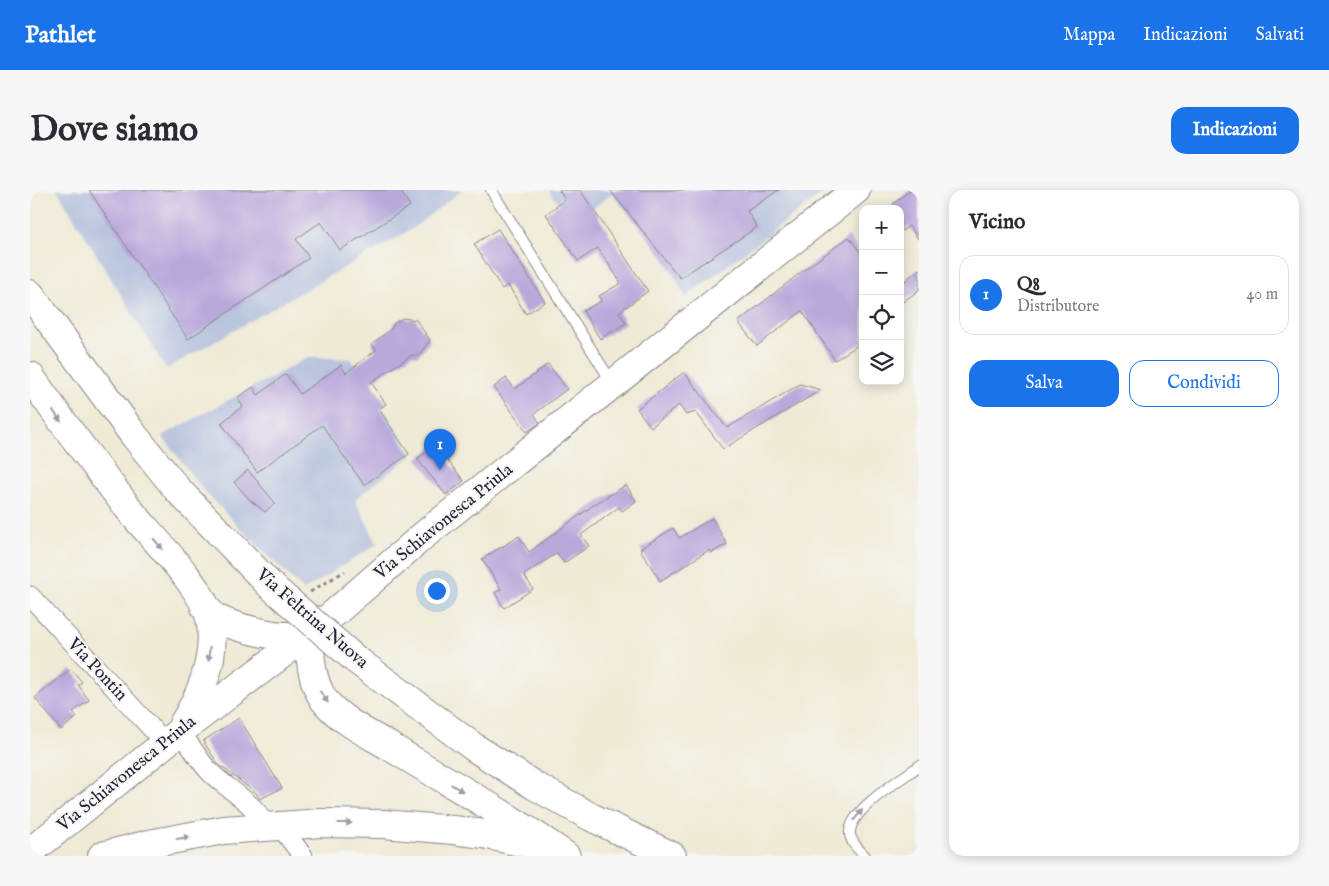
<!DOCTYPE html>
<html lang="it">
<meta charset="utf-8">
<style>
body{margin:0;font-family:"IM FELL English",serif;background:#f7f7f7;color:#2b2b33}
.controls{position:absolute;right:15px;top:15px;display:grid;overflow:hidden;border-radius:10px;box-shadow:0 2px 12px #0003}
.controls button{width:45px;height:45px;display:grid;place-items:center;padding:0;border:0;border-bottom:1px solid #e1e1e2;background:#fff;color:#2b2b33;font:25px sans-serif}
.you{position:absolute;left:406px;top:400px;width:18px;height:18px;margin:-12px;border:4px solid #fff;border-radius:50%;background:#1a73e8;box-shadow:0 0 0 8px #1a73e833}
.badge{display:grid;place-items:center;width:32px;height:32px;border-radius:50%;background:#1a73e8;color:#fff;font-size:16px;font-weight:700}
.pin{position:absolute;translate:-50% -41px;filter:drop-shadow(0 1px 2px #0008)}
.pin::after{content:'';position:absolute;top:26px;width:18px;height:15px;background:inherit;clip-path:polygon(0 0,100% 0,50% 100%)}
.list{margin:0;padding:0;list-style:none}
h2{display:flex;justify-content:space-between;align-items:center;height:65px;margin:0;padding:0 20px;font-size:21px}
h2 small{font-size:16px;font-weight:400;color:#7c7c81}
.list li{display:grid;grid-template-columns:32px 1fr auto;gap:15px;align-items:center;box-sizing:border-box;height:80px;margin:0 10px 10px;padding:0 10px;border:1px solid #e1e1e2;border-radius:15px}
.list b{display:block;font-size:19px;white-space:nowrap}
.list p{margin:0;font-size:16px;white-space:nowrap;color:#7c7c81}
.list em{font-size:16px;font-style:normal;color:#7c7c81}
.actions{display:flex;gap:10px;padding:15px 20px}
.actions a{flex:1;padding:11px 0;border:1px solid #1a73e8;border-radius:15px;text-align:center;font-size:18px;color:#1a73e8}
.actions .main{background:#1a73e8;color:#fff}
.icon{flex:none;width:28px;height:28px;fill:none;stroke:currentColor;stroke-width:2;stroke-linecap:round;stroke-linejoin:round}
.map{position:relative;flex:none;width:889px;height:666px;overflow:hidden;border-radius:15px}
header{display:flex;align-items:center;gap:30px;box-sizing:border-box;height:70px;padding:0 25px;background:#1a73e8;color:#fff}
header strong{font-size:24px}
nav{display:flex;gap:28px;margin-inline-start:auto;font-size:18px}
.intro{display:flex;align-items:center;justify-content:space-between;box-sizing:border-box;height:120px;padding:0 30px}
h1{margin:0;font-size:35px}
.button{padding:12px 22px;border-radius:15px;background:#1a73e8;color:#fff;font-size:18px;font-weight:700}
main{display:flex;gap:30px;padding:0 30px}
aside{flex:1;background:#fff;border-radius:15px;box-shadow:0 2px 12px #0003}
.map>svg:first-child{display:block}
.industrial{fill:#b9c4de}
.building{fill:#b9a9db}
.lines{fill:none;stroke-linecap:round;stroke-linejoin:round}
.lane-casing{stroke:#888688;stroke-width:12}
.street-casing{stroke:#888688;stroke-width:21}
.primary-casing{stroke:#888688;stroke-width:30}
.path{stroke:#888688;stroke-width:3;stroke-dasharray:4 4;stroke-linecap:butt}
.lane{stroke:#fff;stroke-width:10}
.street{stroke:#fff;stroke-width:19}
.primary{stroke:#fff;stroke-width:28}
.primary-bridge-casing{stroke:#888688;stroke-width:30;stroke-linecap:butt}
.primary-bridge{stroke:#fff;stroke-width:28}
.oneway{fill:#9c9ca7}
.labels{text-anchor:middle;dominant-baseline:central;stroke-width:4;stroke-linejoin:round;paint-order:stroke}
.street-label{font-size:18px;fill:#22223b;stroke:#f6f6f2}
</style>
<header>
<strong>Pathlet</strong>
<nav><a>Mappa</a><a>Indicazioni</a><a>Salvati</a></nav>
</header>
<div class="intro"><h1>Dove siamo</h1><a class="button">Indicazioni</a></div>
<main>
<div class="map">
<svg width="889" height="666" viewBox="0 0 889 666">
<rect width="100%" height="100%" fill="#f6f6f2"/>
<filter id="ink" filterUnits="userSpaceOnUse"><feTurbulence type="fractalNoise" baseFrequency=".02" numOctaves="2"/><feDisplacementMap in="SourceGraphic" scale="10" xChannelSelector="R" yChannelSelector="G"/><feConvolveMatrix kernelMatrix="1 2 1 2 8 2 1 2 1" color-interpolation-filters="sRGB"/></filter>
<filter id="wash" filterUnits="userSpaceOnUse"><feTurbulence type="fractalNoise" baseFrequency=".0096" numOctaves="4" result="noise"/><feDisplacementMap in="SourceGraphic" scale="20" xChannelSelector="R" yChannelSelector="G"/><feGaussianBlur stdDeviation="1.12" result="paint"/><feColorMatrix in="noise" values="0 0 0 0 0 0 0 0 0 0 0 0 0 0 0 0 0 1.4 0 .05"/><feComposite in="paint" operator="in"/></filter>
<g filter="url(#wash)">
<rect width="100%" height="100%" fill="#efead5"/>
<!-- industrial -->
<path class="industrial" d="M27,0H432L382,39L136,179Z
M519,0H587L547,30L523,7Z
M595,0H797L656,107Z
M279,167L321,169L382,265L325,309L347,354L274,400L236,364L174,301L132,246Z"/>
<g id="blocks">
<!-- building -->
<path class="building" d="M59,0H370L380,16L310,60L291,32L266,49L279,68L158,149Z
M529,0H550L618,101L589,122L596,133L570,149L553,121L571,111L569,106L591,93L568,58L548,71L516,24L535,10Z
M580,0H749L717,21L727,37L650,88Z
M880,0H889V50L879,36L870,42V19H866L863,14Z
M468,39L515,112L496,124L478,95L472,99L444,54Z
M819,47L833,66V152L805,170L772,121L727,156L708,132L775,79Z
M889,79V100L870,114V95Z
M373,128L386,130L400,150L388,166L382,165L341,192L356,214L349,219L379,264L334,295L292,235L227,282L191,233L213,216L207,208L223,197L228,205L256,184L270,204L311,175L316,183L346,160L342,154L362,138L364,133Z
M518,174L537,199L504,224L510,233L497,242L464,197L476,188L485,199Z
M654,182L697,238L770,194L791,200L693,259L666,222L656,225L649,215L621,237L607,219Z
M405,255L434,291L416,305L387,269Z
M218,280L245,313L235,322L220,310L204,292Z
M596,295L606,311L592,321L589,317L551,345L559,356L534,373L527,363L494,385L503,399L474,418L465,403L471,399L452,369L489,346L499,362L565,314Z
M682,328L697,354L681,363L679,360L630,391L610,359L643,338L649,348Z
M41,479L52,492L48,495L59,510L43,522L47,527L31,540L5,508Z
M209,528L252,598L230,609L226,603L188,574L173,551Z"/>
</g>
</g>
<g filter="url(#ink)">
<use href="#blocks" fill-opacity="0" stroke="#888688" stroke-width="1"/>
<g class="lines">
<defs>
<path id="lane" d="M461,0L583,194
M835,666C829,660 821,653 820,644C818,621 871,589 889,576"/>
<path id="street" d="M0,406L135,553
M149,542C161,554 168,570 180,582C194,597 232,618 235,637
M252,636L256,644L273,666"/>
<path id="primary" d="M0,104L103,244L147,299L241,396
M0,186C32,233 67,278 102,323C123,348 174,399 180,429C187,466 172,503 153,534
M175,417C179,421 182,425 186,428C203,437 243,447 263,446C270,446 276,443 282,441
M285,430C276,452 280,491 295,511C312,532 341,545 364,559C421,594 481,627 536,666
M325,469L445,558L505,596L561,627L642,666
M0,662L149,542L293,433L394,345L826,0
M72,666L119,654L194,640L291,633L353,634L423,640L454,644L508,656"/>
</defs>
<!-- lane casing -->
<use href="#lane" class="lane-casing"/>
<!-- street casing -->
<use href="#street" class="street-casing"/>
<!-- primary casing -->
<use href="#primary" class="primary-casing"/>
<!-- path -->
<path class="path" d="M280,402L315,381"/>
<!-- lane -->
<use href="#lane" class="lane"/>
<!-- street -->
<use href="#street" class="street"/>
<!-- primary -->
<use href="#primary" class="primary"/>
<defs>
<path id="primary-bridge" d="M241,396L325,469"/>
</defs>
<!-- primary-bridge casing -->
<use href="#primary-bridge" class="primary-bridge-casing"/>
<!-- primary-bridge -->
<use href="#primary-bridge" class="primary-bridge"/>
</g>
<!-- one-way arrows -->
<defs><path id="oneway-solid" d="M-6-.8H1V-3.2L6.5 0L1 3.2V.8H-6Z" transform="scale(1.25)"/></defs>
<g class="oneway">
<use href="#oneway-solid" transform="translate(27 226) rotate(55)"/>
<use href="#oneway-solid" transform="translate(128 354) rotate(50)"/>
<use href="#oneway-solid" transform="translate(179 464) rotate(96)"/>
<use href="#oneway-solid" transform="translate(294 507) rotate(55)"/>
<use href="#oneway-solid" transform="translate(427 598) rotate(31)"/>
<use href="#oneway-solid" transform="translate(828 625) rotate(-51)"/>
<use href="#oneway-solid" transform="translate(315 633)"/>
<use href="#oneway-solid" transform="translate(153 648) rotate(-9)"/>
</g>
</g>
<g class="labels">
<!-- street labels -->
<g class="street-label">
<text transform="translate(414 332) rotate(-39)">Via Schiavonesca Priula</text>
<text transform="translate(282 429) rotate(41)">Via Feltrina Nuova</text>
<text transform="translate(67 480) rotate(47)">Via Pontin</text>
<text transform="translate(97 584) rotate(-39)">Via Schiavonesca Priula</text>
</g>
</g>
</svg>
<div class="controls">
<button>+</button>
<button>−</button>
<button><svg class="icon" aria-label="locate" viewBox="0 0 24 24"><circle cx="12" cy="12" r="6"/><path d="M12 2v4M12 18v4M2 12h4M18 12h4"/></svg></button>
<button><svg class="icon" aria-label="layers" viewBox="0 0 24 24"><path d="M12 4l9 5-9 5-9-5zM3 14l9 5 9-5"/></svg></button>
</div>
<div class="you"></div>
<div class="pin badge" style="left:410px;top:280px">1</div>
</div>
<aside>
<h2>Vicino<small></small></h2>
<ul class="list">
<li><span class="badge">1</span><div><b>Q8</b><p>Distributore</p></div><em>40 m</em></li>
</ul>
<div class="actions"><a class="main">Salva</a><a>Condividi</a></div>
</aside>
</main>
